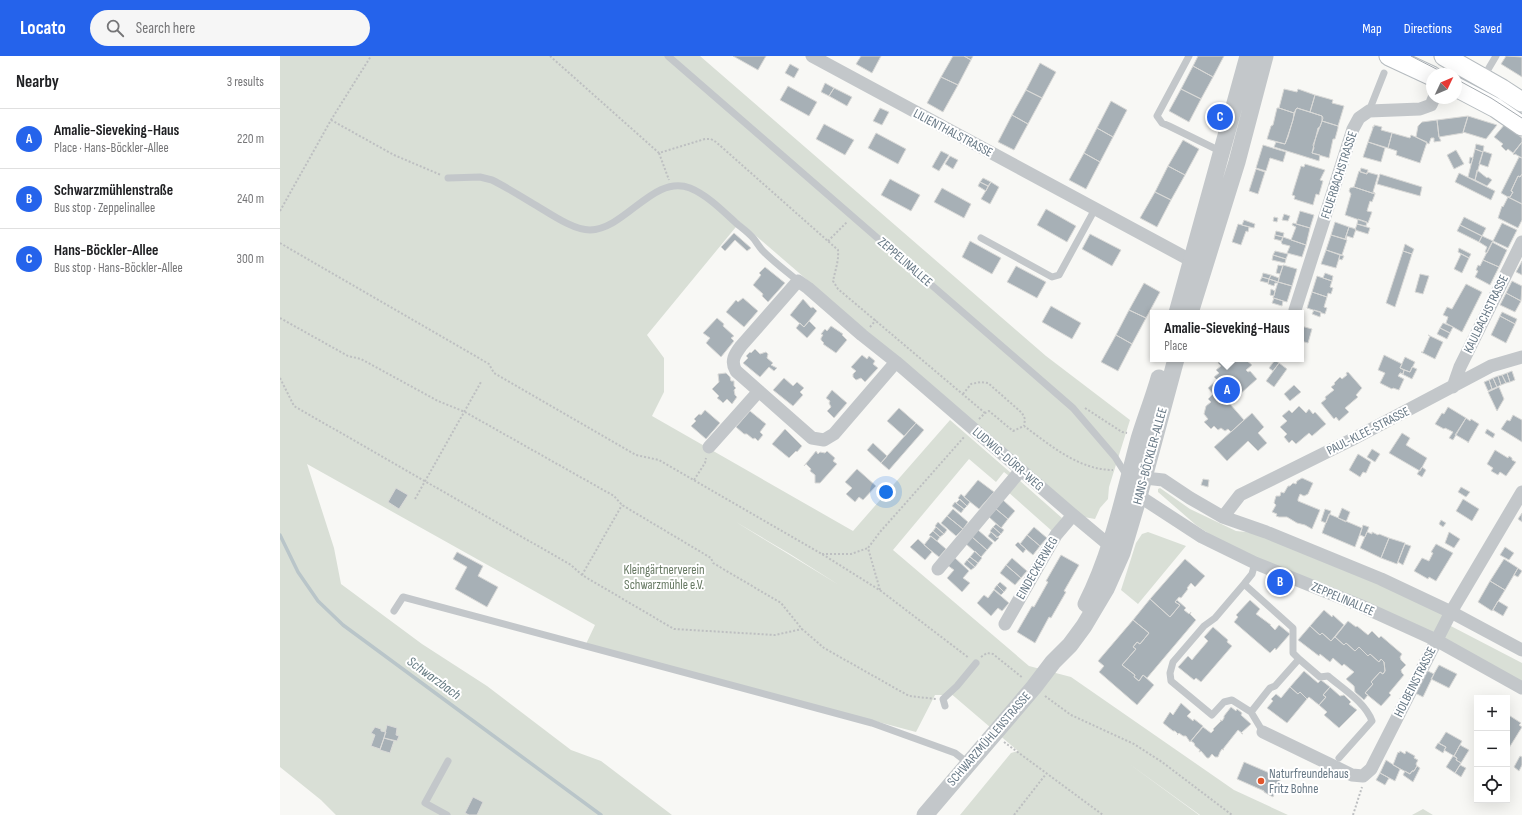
<!DOCTYPE html>
<meta charset="utf-8">
<style>
body{margin:0;font-family:"Sofia Sans Condensed",sans-serif;background:#f6f6f6;color:#202124}
.controls{position:absolute;right:12px;bottom:12px;display:grid;overflow:hidden;border-radius:0px;box-shadow:0 4px 16px #0002}
.controls button{width:36px;height:36px;display:grid;place-items:center;padding:0;border:0;border-bottom:1px solid #e0e0e0;background:#fff;color:#202124;font:20px sans-serif}
.compass{position:absolute;left:1146px;top:12px;width:36px;height:36px;border-radius:50%;background:#fff;box-shadow:0 4px 16px #0002;rotate:46deg}
.you{position:absolute;left:606px;top:436px;width:14px;height:14px;margin:-10px;border:3px solid #fff;border-radius:50%;background:#1a73e8;box-shadow:0 0 0 6px #1a73e833}
.badge{display:grid;place-items:center;width:26px;height:26px;border-radius:50%;background:#2563eb;color:#fff;font-size:13px;font-weight:700}
.pin{position:absolute;translate:-50% -50%;border:2px solid #fff;box-shadow:0 1px 4px #0006}
.popup{position:absolute;left:870px;top:254px;width:154px;height:52px;box-sizing:border-box;display:grid;place-content:center;border-radius:0px;background:#fff;filter:drop-shadow(0 1px 3px #0005);font-size:13px;white-space:nowrap;color:#757577}
.popup b{font-size:15px;color:#202124}
.popup::after{content:'';position:absolute;left:50%;top:100%;margin-left:-8px;border:8px solid transparent;border-top-color:#fff}
.list{margin:0;padding:0;list-style:none}
h2{display:flex;justify-content:space-between;align-items:center;height:52px;margin:0;padding:0 16px;font-size:17px}
h2 small{font-size:13px;font-weight:400;color:#757577}
.list li{display:grid;grid-template-columns:26px 1fr auto;gap:12px;align-items:center;box-sizing:border-box;height:60px;padding:0 16px;border-top:1px solid #e0e0e0}
.list b{display:block;font-size:15px;white-space:nowrap}
.list p{margin:0;font-size:13px;white-space:nowrap;color:#757577}
.list em{font-size:13px;font-style:normal;color:#757577}
.icon{flex:none;width:22px;height:22px;fill:none;stroke:currentColor;stroke-width:2;stroke-linecap:round;stroke-linejoin:round}
.map{position:relative;flex:none;width:1242px;height:759px;overflow:hidden}
header{display:flex;align-items:center;gap:24px;box-sizing:border-box;height:56px;padding:0 20px;background:#2563eb;color:#fff}
header strong{font-size:19px}
nav{display:flex;gap:22px;margin-inline-start:auto;font-size:14px}
.search{width:280px;height:36px;background:#f6f6f6;display:flex;align-items:center;gap:10px;box-sizing:border-box;padding:0 14px;border-radius:22px;color:#757577;font-size:15px}
main{display:flex}
aside{flex:1;background:#fff}
.map>svg:first-child{display:block}
.green{fill:#d9dfd6;fill-rule:evenodd}
.lines{fill:none;stroke-linecap:round;stroke-linejoin:round}
.stream{stroke:#b9c5c9;stroke-width:3.5}
.building{fill:#a7b0b6;stroke:#d9d9d7}
.secondary-casing{stroke:#b5bbbf;stroke-width:21}
.path{stroke:#bdbfc1;stroke-width:2;stroke-dasharray:2 2;stroke-linecap:butt}
.service{stroke:#c3c7ca;stroke-width:7}
.minor{stroke:#c3c7ca;stroke-width:13}
.tertiary{stroke:#c3c7ca;stroke-width:17}
.secondary{stroke:#fff;stroke-width:19}
.tram{stroke:#a4aaaf;stroke-width:1}
.poi-dot{fill:#e1562c;stroke:#fff;stroke-width:1.5}
.labels{text-anchor:middle;dominant-baseline:central;stroke-width:4;stroke-linejoin:round;paint-order:stroke}
.street-label{font-size:13px;fill:#677885;stroke:#fff}
.park-label{font-size:13px;fill:#667862;stroke:#fff}
.poi-label{font-size:13px;fill:#677885;stroke:#fff;text-anchor:start}
.water-label{font-size:14px;font-style:italic;fill:#637981;stroke:#fff}
</style>
<header>
<strong>Locato</strong>
<div class="search"><svg class="icon" aria-label="search" viewBox="0 0 24 24"><circle cx="10" cy="10" r="6"/><path d="M15 15l6 6"/></svg>Search here</div>
<nav><a>Map</a><a>Directions</a><a>Saved</a></nav>
</header>
<main>
<aside>
<h2>Nearby<small>3 results</small></h2>
<ul class="list">
<li><span class="badge">A</span><div><b>Amalie-Sieveking-Haus</b><p>Place · Hans-Böckler-Allee</p></div><em>220 m</em></li>
<li><span class="badge">B</span><div><b>Schwarzmühlenstraße</b><p>Bus stop · Zeppelinallee</p></div><em>240 m</em></li>
<li><span class="badge">C</span><div><b>Hans-Böckler-Allee</b><p>Bus stop · Hans-Böckler-Allee</p></div><em>300 m</em></li>
</ul>
</aside>
<div class="map">
<svg width="1242" height="759" viewBox="0 0 1242 759">
<rect width="100%" height="100%" fill="#f8f8f5"/>
<!-- green -->
<path class="green" d="M0,0H420L766,300L850,364L829,431L828,443L820,452L815,463L804,461L796,456L460,166L367,279L384,302V336L372,360L573,475L670,364L731,417L729,420L724,416L716,426L689,403L613,494L749,610L791,621L954,734L1008,759H920L848,707L919,759H680L731,697L738,695L669,636L666,639H655L636,676L306,588L315,569L27,408L54,492L61,528L142,588L207,630L291,694L321,705L392,759H56L41,744L0,711ZM456,466L510,498L559,529Z
M739,424L782,462L772,475L728,436Z
M880,432L910,453L956,475L985,478L1171,557L1165,567L1242,607V631L944,488L916,469L878,436V433Z
M868,476L906,490L858,548L841,534L856,487L862,478Z
M1143,753L1153,759H1132Z"/>
<g class="lines">
<!-- stream -->
<path class="stream" d="M0,479L18,516L38,545L63,569L321,759"/>
</g>
<!-- building -->
<path class="building" d="M453,0H486L478,14Z
M581,0H601L592,17L576,8Z
M673,0H684L691,4L678,29L661,21Z
M684,0H693L691,4Z
M918,0H944L933,21L913,10Z
M1226,0L1242,1V21L1221,8Z
M760,7L776,16L762,42L746,34Z
M510,8L519,13L514,22L505,17Z
M913,10L933,21L921,43L901,33Z
M661,21L678,29L663,56L647,47Z
M545,27L554,32L549,40L541,36Z
M508,30L537,46L529,60L500,44Z
M554,32L572,41L567,50L549,40Z
M901,33L921,43L909,66L889,55Z
M1004,33L1017,36L1018,33L1035,39L1030,56L1017,52L1016,53L1014,57L999,52Z
M746,34L762,42L748,68L732,59Z
M1035,39L1053,44L1052,47L1064,50L1058,70L1042,65V60L1030,56Z
M831,45L847,54L833,81L817,72Z
M600,52L609,56L602,69L593,65Z
M997,52H999L1014,57L1013,64L1005,88L987,83L991,70L993,69Z
M1017,52L1042,60L1043,62L1040,71L1038,72L1032,97L1040,99L1039,105L994,91L996,86L1005,88L1008,81L1016,53Z
M732,59L748,68L734,94L718,86Z
M1188,60L1217,69L1206,83L1183,76Z
M1188,60L1183,77L1159,81L1157,64Z
M1157,64L1159,81L1161,85L1154,86V82H1151L1149,88L1136,81L1138,70L1142,66Z
M1042,65L1058,70V72L1055,83H1053L1049,102L1032,97L1034,92L1033,89Z
M544,68L574,84L565,99L536,83Z
M1225,68L1242,82V86L1233,97L1228,93L1226,95L1221,90L1223,88L1214,81Z
M1094,69L1102,71L1101,74L1112,77L1108,92L1088,86L1093,72L1092,71H1094Z
M817,72L833,81L820,106L804,97Z
M596,77L626,93L618,108L588,92Z
M1112,77L1130,82L1131,79L1147,86L1140,107L1116,99L1117,95L1108,92Z
M903,84L919,93L905,119L888,110Z
M1088,86L1105,92L1101,106L1083,101Z
M1242,86V102L1235,98L1234,99L1233,98Z
M1196,88L1204,90L1203,96L1195,93Z
M983,89L1006,96L1003,106L990,102L986,115L976,112Z
M1195,93L1203,96L1195,124L1188,121Z
M1176,94L1184,108L1174,113L1167,99Z
M661,95L669,99L659,115L652,111Z
M1203,95L1212,98L1208,111L1199,108Z
M804,97L820,106L806,133L789,124Z
M670,100L678,104L673,113L665,108Z
M1190,101L1193,102L1191,108L1189,107Z
M1239,101L1242,102V118L1240,121L1238,120L1231,135L1233,136L1230,141H1228L1221,137Z
M1025,108L1045,114L1040,124L1043,125L1039,139L1036,138L1033,149L1014,143L1015,140L1012,139L1021,110L1024,111Z
M888,110L905,119L891,144L875,136Z
M1081,112L1088,114L1087,118L1080,116Z
M976,113L985,116L978,138L969,135Z
M1197,114L1207,122L1208,121L1212,124L1207,130L1195,124Z
M1079,115L1087,118V116L1098,119L1093,136L1095,137V138L1074,131Z
M1179,117L1215,135L1211,144L1175,126Z
M1100,118L1142,131L1140,140L1097,128Z
M1242,118V148L1228,141H1230L1233,136L1231,135L1238,120L1240,121Z
M703,122L711,126L708,130L700,126Z
M610,123L640,139L631,155L601,139Z
M700,126L708,130L706,135L698,130Z
M711,126L719,131L710,148L701,143Z
M1074,131L1095,138L1092,146L1090,145L1087,155L1092,156L1088,167L1065,159L1071,138L1069,135L1070,132Z
M662,132L691,148L684,162L654,146Z
M875,136L891,144L877,171L860,162Z
M1228,141L1242,148V164L1238,172L1218,162L1222,150L1223,151Z
M766,153L796,170L787,186L757,169Z
M1020,155L1034,159L1030,172L1016,168Z
M1004,158L1010,160L1008,165L1002,164Z
M994,161L998,162L997,166L993,165Z
M1184,161L1206,172L1202,180L1180,169Z
M1078,163L1087,166L1086,170L1077,168Z
M964,164L975,168L974,172L962,169Z
M1055,166L1069,171L1065,183L1051,179Z
M1013,167L1030,172L1026,189L1011,184L1016,171L1012,169Z
M1222,167L1237,174L1228,192L1213,185Z
M958,168L969,171L968,176L966,175L961,189L952,186Z
M1077,168L1090,172L1088,178L1075,174Z
M1180,169L1202,180L1199,186L1177,175Z
M1069,171L1076,173L1073,182L1067,180L1066,184L1065,183Z
M996,175L1004,177L1003,181L995,179Z
M454,177L471,192L467,195L455,184L445,195L441,191Z
M810,178L841,194L832,210L802,193Z
M995,179L1003,181L1002,185L994,183Z
M1051,179L1067,184L1062,199L1046,194Z
M1202,180L1213,185L1207,197L1205,196L1207,191L1199,186Z
M1003,181L1026,189L1022,201L1007,197L1010,190L1002,188L1001,185Z
M690,185L721,202L712,218L682,201Z
M1212,186L1227,194L1219,211L1203,204Z
M1125,188L1134,193L1132,198L1123,195Z
M1179,192L1191,198L1189,202L1178,196Z
M1046,194L1060,199L1056,212L1041,208Z
M995,195L1008,198L1006,203L993,199Z
M1123,195L1132,198L1115,251L1106,247Z
M1181,198L1189,202L1182,217L1174,213Z
M993,199L1006,203L1005,207L992,204Z
M1060,199L1064,200L1062,204L1059,203Z
M1203,204L1219,211L1210,229L1195,221L1198,215L1196,214L1198,209L1200,210Z
M1242,205V219L1236,216Z
M998,209L1003,210L1000,218L996,217Z
M1003,209L1017,213L1012,230L998,226Z
M736,210L766,226L757,242L727,226Z
M485,211L505,227L488,246L482,240L483,238L473,229L481,219L479,217Z
M983,217L991,219L989,223L982,221Z
M1045,217L1053,220L1052,225L1043,222Z
M1140,218L1149,220L1143,238L1135,236Z
M991,219L999,222L998,226L989,223Z
M1037,220L1052,225L1050,231L1053,232L1051,238L1048,237L1047,241L1032,236Z
M982,221L989,223L988,227L980,225Z
M989,223L998,226V227H995L994,230L988,228Z
M1232,225L1242,230L1241,245L1226,237Z
M998,226L1012,230L1007,246L993,242Z
M864,227L880,236L866,262L849,254Z
M1186,228L1202,236L1182,276L1166,267L1168,261L1163,259L1167,251L1172,253Z
M991,233L995,235L994,240L990,239Z
M1032,236L1047,241L1044,251L1047,252L1045,258L1027,252Z
M1226,237L1241,245L1235,256L1220,249Z
M463,242L478,255L464,271L446,256L456,244L458,246Z
M994,242L1003,245L1002,250L992,247Z
M523,243L531,252L533,251L537,255L524,271L510,259Z
M771,250L801,267L792,283L762,266Z
M849,254L866,262L852,288L836,279Z
M1034,254L1041,256L1040,261L1032,258Z
M1222,256L1237,263L1235,268L1220,260Z
M1220,260L1235,268L1226,287L1211,279Z
M437,262L444,268L443,270L454,280L451,282L454,285L441,301L426,287L430,282L423,277Z
M529,265L536,272L527,282L516,272L520,267L524,271Z
M1163,267L1173,271L1170,277L1160,272Z
M551,270L563,278L562,279L567,284L556,297L543,288L544,287L541,284V282L543,279L541,278L545,273L547,275Z
M1021,270L1032,273L1028,287L1021,285Z
M1160,272L1170,277L1167,283L1157,278Z
M836,279L852,288L838,315L821,306Z
M1148,279L1163,286L1155,303L1141,296H1143L1150,280Z
M475,293L480,298L486,296L488,298L487,302L493,307L491,309L497,312L494,315L489,311L480,321L463,307L468,302L466,300L470,296L471,297Z
M582,299L587,303L589,300L595,305L593,308L598,312L585,326L581,322L576,324L573,321V318L576,315L571,311Z
M1104,299L1122,308L1120,312L1124,314L1123,318L1120,317L1118,320L1124,323L1119,334L1113,332L1112,333L1100,327L1105,317L1098,314Z
M1125,301L1135,306L1130,316L1120,312Z
M943,303H967L966,304L972,309L966,314L968,316L970,315L977,323L959,339L957,337L955,342L952,341L951,343L953,345L950,348L964,364L951,376L948,373L945,375L941,372L938,374L934,370L931,373L924,366L928,363L924,358L926,350L931,346L928,343L933,338L928,332L937,324L934,321L939,317L936,314L941,310L938,307Z
M995,304L999,307L993,315L989,312Z
M999,307L1007,313L994,331L986,325Z
M1132,311L1137,313L1132,323L1120,317L1123,318L1124,314L1130,316Z
M1232,315L1235,324L1230,326L1227,317Z
M1068,316L1082,332L1076,339L1078,341L1065,352L1069,356L1059,365L1056,361L1054,363L1041,347L1046,343L1045,341L1054,334L1051,331L1055,328L1054,327L1060,321L1062,323L1067,319L1066,317Z
M446,317L450,321L451,325H454V330L456,332L454,334L455,339L457,341L452,348L447,343L443,347L441,345L437,342L439,340L432,333L439,326L438,318Z
M1227,317L1230,326L1226,327L1222,319Z
M1222,319L1226,327L1221,329L1218,320Z
M1218,320L1221,329L1217,331L1213,322Z
M504,322L513,330L517,326L524,332L520,336L523,339L513,350L493,334Z
M1213,322L1217,331L1212,333L1209,324Z
M1209,324L1212,333L1208,335L1204,326Z
M1014,329L1021,336L1010,345L1004,338Z
M1219,331L1224,343L1217,355L1208,336Z
M552,334L567,347L554,362L547,355L551,351L549,347L550,345L546,342Z
M1019,350L1026,357L1029,353L1033,358L1035,356L1046,368L1032,380L1029,377L1016,388L1012,384L1009,387L1004,381L1007,378L1000,371L1007,365L1002,360L1009,354L1012,357Z
M1168,351L1186,362L1173,384L1169,382L1173,376L1165,372L1164,373L1155,368L1162,357L1164,358Z
M619,352L636,367L624,380L607,365Z
M425,354L440,367L426,383L411,370L416,365L414,363L419,358L421,359Z
M470,355L486,368L480,376L483,379L478,385L475,382L473,383L467,378H464L456,371Z
M972,357L984,371L978,377L987,387L978,395L968,385L947,405L934,391Z
M1233,359L1242,364V386L1221,373L1227,364L1230,365Z
M1186,362L1190,365L1191,363L1199,368L1188,387V386L1176,379H1175Z
M636,367L644,374L609,414L601,407Z
M505,373L522,390L517,396L516,395L509,402L492,388Z
M1207,373L1215,378L1213,382L1205,377Z
M1122,377L1130,382L1126,389L1147,402L1140,415L1109,397Z
M593,387L607,400L601,407L587,394Z
M1092,393L1100,398L1095,406L1087,401Z
M1215,394L1228,402L1229,400L1232,402V404L1236,406L1226,420L1220,416L1218,419L1211,415L1213,412L1207,408Z
M536,395L538,398L540,396L545,397L547,395L555,402L553,405L557,408L540,427H535V419L530,415L531,413L526,408L524,410Z
M1078,398L1091,406L1086,417L1083,416L1080,421L1069,414Z
M1142,411L1146,414L1142,421L1137,418Z
M577,413L596,430L583,444L579,441L575,446L566,438L572,432L565,426Z
M1022,422L1033,427L1028,438L1024,440L1020,438L1018,443V445L1040,454L1032,473L1025,469L1017,467L1007,461H999L996,460L997,458L992,456L996,449L994,447L996,440H1000L1001,436L1004,437L1008,430H1010L1013,427L1016,428L1017,425Z
M923,423L929,424L928,431L921,429Z
M698,424L714,436L699,453L684,441Z
M1181,431L1190,436L1186,441L1178,436Z
M116,432L128,439L119,453L108,446Z
M681,438L690,446L687,450L678,442Z
M680,443L687,450L684,453L676,447Z
M1183,443L1199,453L1192,465L1176,455Z
M723,444L735,455L728,463L716,453Z
M675,446L684,453L681,457L672,450Z
M1062,452L1070,456L1066,466L1058,462Z
M673,453L688,466L683,473L667,460Z
M716,453L728,463L721,472L709,461Z
M1045,453L1051,455L1046,467L1041,465Z
M1242,457V466L1238,463Z
M1049,458L1082,472L1075,491L1042,477Z
M667,460L683,473L676,480L661,467Z
M1161,464L1166,467L1163,471L1159,468Z
M658,466L667,474L664,478L655,470Z
M716,468L724,474L721,478L713,471Z
M1083,469L1089,471L1085,481L1080,479Z
M656,471L664,478L660,481L653,475Z
M713,471L721,478L717,482L710,475Z
M754,471L767,482L760,490L747,479Z
M698,474L713,487L707,494L692,481Z
M653,475L660,481L657,485L649,479Z
M711,476L719,482L715,486L708,480Z
M1087,476L1092,478V476L1098,479L1099,478L1109,482L1101,502L1080,492Z
M1169,476L1180,483L1174,492L1165,487Z
M747,479L760,490L753,499L740,488Z
M651,480L666,493L659,501L644,489Z
M692,481L707,494L701,501L686,488Z
M1109,482L1125,487L1117,508L1101,502Z
M638,483L652,496L645,504L630,491Z
M738,486L746,493L743,497L735,489Z
M1125,488L1131,490L1123,509L1118,506Z
M1156,488L1173,497L1156,525L1149,521L1148,523L1134,515L1142,502L1149,505L1153,497L1151,496Z
M1225,491L1234,497L1229,504L1220,499Z
M695,495L702,502L698,507L690,501Z
M177,496L203,510L198,520L218,531L207,551L175,533L187,511L173,503Z
M781,499L799,509L784,535L786,536L771,562L769,561L755,587L737,576L752,550L754,551L768,526L766,525Z
M674,501L689,515L683,522L690,527L682,536L667,522L674,514L667,509Z
M690,501L698,507L695,511L687,504Z
M732,502L747,515L741,522L726,509Z
M905,503L925,520L915,531L911,527L907,532L908,533L901,542L899,541L895,546L900,549L890,561L870,543Z
M1224,503L1238,512L1225,534L1210,525Z
M687,504L695,511L691,514L684,508Z
M726,509L741,522L735,529L720,517Z
M1238,512L1242,515L1238,521L1234,519Z
M1210,525L1225,534L1212,555L1198,546Z
M720,526L727,532L724,536L717,529Z
M717,529L724,536L721,539L714,533Z
M714,534L729,547L722,555L718,552L711,560L697,547L704,539L708,542Z
M870,543L890,561L900,549L895,546L897,544L906,552L904,554L909,558L911,556L910,558L916,564L867,622L863,619L859,625L854,621L855,619L842,609L856,593L853,591L857,586L860,588L869,577L853,564Z
M970,544L980,553L976,558L991,569H990L995,574L999,569L1010,578L996,594L995,592L990,597L954,566L958,561L956,559Z
M1218,545L1228,551L1223,560L1213,554Z
M1044,554L1052,561L1053,559L1064,569L1051,585L1042,577L1040,579L1030,570Z
M853,564L869,577L860,588L857,586L853,591L856,593L842,609L855,619L854,621L859,625L863,619L874,629L857,649L819,616L824,610L818,605Z
M1068,565L1076,571L1077,570L1088,579L1092,575L1099,582L1101,580L1122,598L1120,601L1121,604L1126,609L1121,614L1122,617L1124,619L1109,637L1111,639L1101,650L1085,637L1093,628L1091,626L1100,616L1103,618L1105,615L1104,606L1101,603L1099,606L1090,598L1088,600L1079,591L1075,595L1066,587L1064,589L1055,581Z
M1030,570L1040,579L1042,577L1051,585L1055,581L1064,589L1066,587L1075,595L1079,591L1088,600L1090,598L1099,606L1101,603L1104,606L1105,615L1103,618L1100,616L1091,626L1093,628L1085,637L1088,639L1084,644L1075,636L1074,630L1066,623L1074,616L1064,608L1062,610L1053,602L1050,606L1040,598L1039,600L1018,584Z
M933,571L948,584L947,586L952,590L921,626L916,622L914,624L898,611L908,600L912,604L916,599L928,585L924,581Z
M1159,609L1177,618L1169,632L1151,623Z
M1146,614L1154,618L1143,641L1135,637Z
M1024,615L1038,627L1041,624L1050,631L1043,639L1046,641L1039,649L1029,641L1027,643L1020,636L1018,638L1010,631Z
M1010,631L1018,638L1020,636L1027,643L1007,667L987,652L993,645L991,643L996,638L1001,642Z
M1050,631L1060,640L1064,639L1071,646L1069,648L1077,654L1059,672L1044,659L1047,656L1039,649L1046,641L1043,639Z
M901,647L911,656L907,660L913,665L914,663L923,670L910,686L906,680H903L899,677L897,679L898,678L895,675H893L883,667L890,656L893,659Z
M951,651L956,655L957,653L962,657L961,659L971,668L961,677L963,678L958,674L943,693L944,694L942,693L940,696L938,701H935L932,698L929,702H927L921,695L919,696L920,694L915,690L914,687L911,685L910,686L923,671L931,677L934,674L933,673L941,665L940,664L942,665L944,662V660Z
M1227,658L1241,667L1239,669L1242,671L1229,692L1227,691Z
M107,669L117,672L116,679L119,680L117,685L104,682Z
M95,671L101,673V675L106,676L100,693L91,690L95,679L91,677Z
M1166,676L1182,685L1174,700L1164,694L1166,691L1159,687Z
M104,682L114,685L110,697L100,694Z
M1158,687L1166,691L1163,697L1155,692Z
M1180,689L1189,694L1181,707L1176,704L1177,702L1174,700Z
M1120,695L1125,698L1126,695L1135,700L1134,702L1138,704L1136,708L1137,710L1134,715H1132L1130,718L1113,709L1118,696L1119,697Z
M1173,700L1177,702L1176,704L1181,707L1175,717L1166,711Z
M1240,700L1242,701V709L1239,715L1234,711Z
M1106,704L1120,713L1115,725L1100,717Z
M964,706L1001,722L993,741L984,736V735L957,723Z
M1180,709L1186,712L1181,721L1175,717Z
M1137,710L1140,712L1133,726L1123,719L1125,715L1130,718L1132,715H1134Z
M1100,717L1109,722L1105,729L1096,724Z
M193,741L203,746L197,759H189L185,757Z"/>
<g class="lines">
<defs>
<path id="secondary" d="M1109,0L1152,20
M1164,0L1222,33L1242,46
M1176,31L1216,52L1242,70"/>
</defs>
<!-- secondary casing -->
<use href="#secondary" class="secondary-casing"/>
<!-- path -->
<path class="path" d="M270,0L379,97L425,83H431L436,86L558,194C559,205 555,215 553,225L558,233L705,357
M51,64L114,99L161,119
M379,97L389,124
M0,155L51,64L91,0
M548,185L567,166
M0,187L209,308L214,317L356,399L379,404L542,498L601,535L689,602
M0,262L68,300L81,303L158,345L185,356L334,440L342,449L431,502L433,507L501,547L522,573L544,592L629,640L656,643
M590,271L596,264
M0,322L14,350L291,509L302,519L394,573L495,579L522,573
M683,338L691,328L701,326L708,327L742,357L745,363L744,370
M805,352L842,376L847,377
M699,363L705,357L709,355L733,375L744,370C770,389 799,414 833,414
M414,424L425,407L426,402
M135,443L201,326
M542,498H571L588,492
M302,519L342,449
M600,534L588,492L600,476L685,380
M701,601L707,597L713,598L743,622
M765,640L791,659L854,688L882,706L952,759
M724,686L823,759
M734,759L766,718
M1073,759L1082,731"/>
<!-- service -->
<path class="service" d="M388,0L793,352L835,401L847,420
M909,0L877,60L882,67L889,70L942,96
M1203,22L1216,0
M1089,55L1104,17
M168,122L200,121L212,124C226,131 239,139 252,147C268,156 292,174 310,174C346,173 373,118 410,132C427,139 442,154 456,167C462,172 469,177 474,183C477,187 480,192 483,195C494,206 506,215 518,225
M701,182L772,221L779,219L815,153
M975,507L972,518L964,528L935,562L924,570L893,606L890,617L891,625L932,659L944,646L952,644L971,656L983,676
M964,528L1013,572V597L1019,603
M114,555L123,541L592,667L675,697L688,707
M665,650L663,643L677,630L696,607
M971,656L990,632L995,630L1019,603L1040,621L1048,620C1063,633 1085,646 1092,665L1059,702
M167,759L145,747L168,705"/>
<!-- minor -->
<path class="minor" d="M532,0L912,205L920,208
M1167,18L1175,6
M1015,254L1073,73L1079,62L1089,55L1140,53L1151,49L1154,42
M616,306L554,378L544,384L532,382L456,315C450,305 455,298 461,290L518,225L528,232L582,279L616,306L793,459L829,489L837,494
M1173,331L1180,311L1242,186
M429,391L479,335
M943,461L960,439L1071,384L1211,310L1242,301
M658,513L741,414
M725,568L776,479L793,459
M1242,594L1171,556L1101,523L986,476L943,461L910,442L883,424L865,422L849,423L859,440L922,481L975,507L1079,549L1156,584L1242,632
M983,676L1072,719L1083,720L1091,713L1171,556L1242,436"/>
<!-- tertiary -->
<path class="tertiary" d="M897,257L968,0
M910,257L957,106L985,0
M806,548C832,497 844,439 859,383C865,363 873,343 879,322
M645,759L754,631L773,606L790,589L804,570L826,533L842,497L859,440L896,303"/>
<!-- secondary -->
<use href="#secondary" class="secondary"/>
<!-- tram -->
<path class="tram" d="M1131,0L1166,18
M1176,23L1211,42L1242,62"/>
</g>
<!-- markers -->
<circle class="poi-dot" cx="981" cy="725" r="4"/>
<g class="labels">
<!-- street labels -->
<g class="street-label">
<text transform="translate(673 77) rotate(28)">LILIENTHALSTRASSE</text>
<text transform="translate(1059 119) rotate(-72)">FEUERBACHSTRASSE</text>
<text transform="translate(625 206) rotate(41)">ZEPPELINALLEE</text>
<text transform="translate(1206 258) rotate(-64)">KAULBACHSTRASSE</text>
<text transform="translate(1088 375) rotate(-27)">PAUL-KLEE-STRASSE</text>
<text transform="translate(870 400) rotate(-75)">HANS-BÖCKLER-ALLEE</text>
<text transform="translate(728 403) rotate(41)">LUDWIG-DÜRR-WEG</text>
<text transform="translate(757 512) rotate(-60)">EINDECKERWEG</text>
<text transform="translate(1063 543) rotate(23)">ZEPPELINALLEE</text>
<text transform="translate(1135 626) rotate(-63)">HOLBEINSTRASSE</text>
<text transform="translate(709 683) rotate(-49)">SCHWARZMÜHLENSTRASSE</text>
</g>
<!-- park labels -->
<g class="park-label">
<text x="384" y="514">Kleingärtnerverein<tspan x="384" dy="15">Schwarzmühle e.V.</tspan></text>
</g>
<!-- poi labels -->
<g class="poi-label">
<text x="989" y="718">Naturfreundehaus<tspan x="989" dy="15">Fritz Bohne</tspan></text>
</g>
<!-- water labels -->
<g class="water-label">
<text transform="translate(154 622) rotate(36)">Schwarzbach</text>
</g>
</g>
</svg>
<div class="controls">
<button>+</button>
<button>−</button>
<button><svg class="icon" aria-label="locate" viewBox="0 0 24 24"><circle cx="12" cy="12" r="6"/><path d="M12 2v4M12 18v4M2 12h4M18 12h4"/></svg></button>
</div>
<svg class="compass" viewBox="-18 -18 36 36"><path d="M0-13l5 13h-10z" fill="#e53935"/><path d="M0 13l5-13h-10z" fill="#757577"/></svg>
<div class="you"></div>
<div class="pin badge" style="left:947px;top:334px">A</div>
<div class="popup"><b>Amalie-Sieveking-Haus</b>Place</div>
<div class="pin badge" style="left:1000px;top:526px">B</div>
<div class="pin badge" style="left:940px;top:61px">C</div>
</div>
</main>
